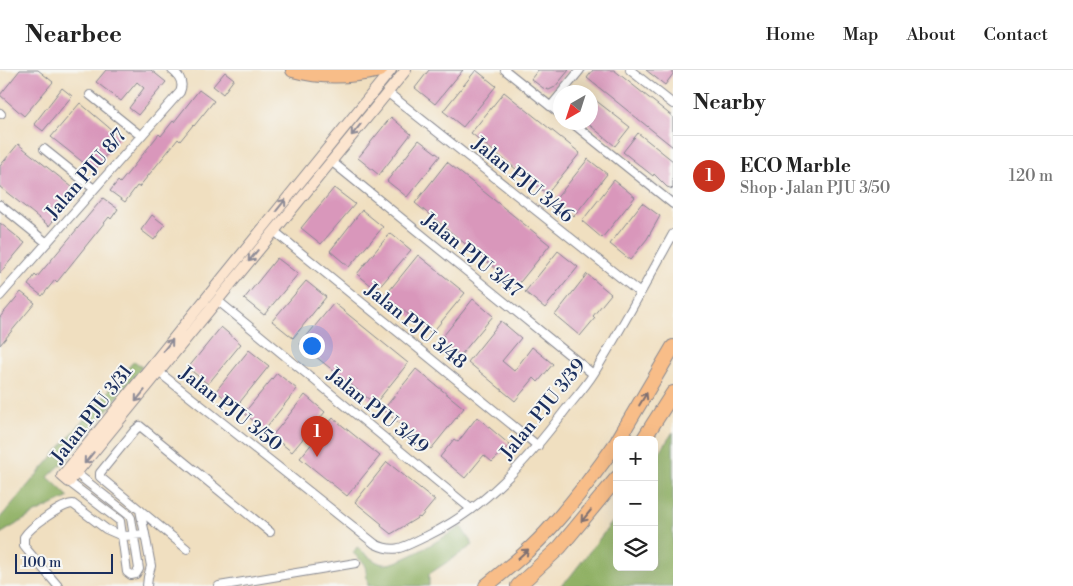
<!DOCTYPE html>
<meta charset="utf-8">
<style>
body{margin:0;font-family:"Libre Bodoni",serif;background:#f2f2f2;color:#222}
.controls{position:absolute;right:15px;bottom:15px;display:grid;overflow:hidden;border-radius:8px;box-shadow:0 5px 20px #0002}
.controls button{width:45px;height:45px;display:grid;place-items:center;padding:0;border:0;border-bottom:1px solid #e0e0e0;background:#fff;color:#222;font:25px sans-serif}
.compass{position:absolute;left:553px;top:15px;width:45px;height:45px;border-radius:50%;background:#fff;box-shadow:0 5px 20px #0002;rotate:219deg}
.scale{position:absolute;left:15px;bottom:12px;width:98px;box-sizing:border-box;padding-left:5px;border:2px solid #1b2f5e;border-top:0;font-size:14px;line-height:18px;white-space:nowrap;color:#1b2f5e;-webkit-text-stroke:4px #f6f6f2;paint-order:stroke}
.you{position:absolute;left:311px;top:275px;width:18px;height:18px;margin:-12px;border:4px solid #fff;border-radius:50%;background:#1a73e8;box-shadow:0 0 0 8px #1a73e833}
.badge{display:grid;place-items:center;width:32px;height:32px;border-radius:50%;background:#c8321e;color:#fff;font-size:16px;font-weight:700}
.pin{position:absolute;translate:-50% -41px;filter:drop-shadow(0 1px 2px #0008)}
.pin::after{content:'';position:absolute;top:26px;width:18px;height:15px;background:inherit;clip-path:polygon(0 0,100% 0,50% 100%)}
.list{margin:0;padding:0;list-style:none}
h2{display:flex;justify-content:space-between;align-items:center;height:65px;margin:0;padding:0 20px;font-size:21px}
h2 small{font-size:16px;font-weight:400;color:#767676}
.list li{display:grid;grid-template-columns:32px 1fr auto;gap:15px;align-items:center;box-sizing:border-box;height:80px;padding:0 20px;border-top:1px solid #e0e0e0}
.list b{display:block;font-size:19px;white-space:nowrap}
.list p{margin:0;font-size:16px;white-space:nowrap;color:#767676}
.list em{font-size:16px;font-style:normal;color:#767676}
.icon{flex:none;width:28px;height:28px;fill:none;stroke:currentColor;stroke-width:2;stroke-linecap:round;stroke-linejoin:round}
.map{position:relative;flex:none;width:673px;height:516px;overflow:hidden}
header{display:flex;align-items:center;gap:30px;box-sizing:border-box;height:70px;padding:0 25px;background:#fff;border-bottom:1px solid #e0e0e0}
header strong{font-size:24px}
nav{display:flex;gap:28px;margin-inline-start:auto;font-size:18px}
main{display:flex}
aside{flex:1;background:#fff}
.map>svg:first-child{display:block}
.forest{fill:#90b165;stroke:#567062}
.building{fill:#d997bb}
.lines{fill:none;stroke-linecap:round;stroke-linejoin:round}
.street-casing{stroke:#86878f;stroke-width:10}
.secondary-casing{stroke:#86878f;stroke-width:12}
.highway-casing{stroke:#86878f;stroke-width:16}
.street{stroke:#fff;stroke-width:8}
.secondary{stroke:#fce5cf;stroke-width:10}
.highway{stroke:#f8bd88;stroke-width:14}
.oneway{stroke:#8c8a96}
.oneway2{stroke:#7e6f71}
.labels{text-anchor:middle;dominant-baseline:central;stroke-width:4;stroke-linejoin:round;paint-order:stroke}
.street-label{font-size:19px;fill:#1b2f5e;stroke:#f6f6f2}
</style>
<header>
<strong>Nearbee</strong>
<nav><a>Home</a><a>Map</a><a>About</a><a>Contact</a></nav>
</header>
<main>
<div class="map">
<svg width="673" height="516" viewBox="0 0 673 516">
<rect width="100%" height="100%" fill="#f6f6f2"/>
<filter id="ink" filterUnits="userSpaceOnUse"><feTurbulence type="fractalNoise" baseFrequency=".02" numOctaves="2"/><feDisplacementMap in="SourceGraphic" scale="10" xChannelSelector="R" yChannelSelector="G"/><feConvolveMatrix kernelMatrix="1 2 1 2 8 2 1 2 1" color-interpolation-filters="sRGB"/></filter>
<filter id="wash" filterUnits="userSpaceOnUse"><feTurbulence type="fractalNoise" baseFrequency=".0096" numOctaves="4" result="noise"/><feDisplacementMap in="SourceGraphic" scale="20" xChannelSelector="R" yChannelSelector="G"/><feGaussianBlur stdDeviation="1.12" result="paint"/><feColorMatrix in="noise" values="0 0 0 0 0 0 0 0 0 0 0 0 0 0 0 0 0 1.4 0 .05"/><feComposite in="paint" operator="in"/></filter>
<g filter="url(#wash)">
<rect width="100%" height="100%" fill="#f0dfc0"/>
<!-- forest -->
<path class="forest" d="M134,291L142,297L69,387L48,407L69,427L35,443L0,464V448Z
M673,362V516H560L569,508L617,446V497H654V391Z
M461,457L473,475L429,504V516H368L365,494L353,483L357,477C365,483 373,492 383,494C398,497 446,465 461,457Z"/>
<g id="blocks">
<!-- building -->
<path class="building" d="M20,0H38L53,12L24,46L0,25Z
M106,0H151L166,12L138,45L129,38L144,18L137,12L121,31L96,12Z
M429,0H463L435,34L415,18Z
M476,0L496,16L463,57L443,41Z
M538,0H569L555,17L549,20L543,18L531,9Z
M593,0H614L673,47V77L587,8Z
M646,0H673V4L665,15Z
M225,2L234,9L223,24L213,16Z
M62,18L72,26L43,61L34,54Z
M199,20L214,31L194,56L193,55L180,71L178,69L139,117L137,116L125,132L110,121L118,111L120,113L159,64L161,66L173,51L174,52Z
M504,22L580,83L547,124L471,63Z
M590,26L630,57L615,76L586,52H590Z
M80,33L120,67L94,101L51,67Z
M391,47L411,64L379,105L358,88Z
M638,63L673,91V119L667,117L654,104L653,106L623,82Z
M419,70L440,86L407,127L387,111Z
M18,74L77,121L49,156L0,117V96Z
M588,89L607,104L574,146L555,130Z
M447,92L550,175L517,216L415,133Z
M614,110L635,127L602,168L582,151Z
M334,118L355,134L321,174L301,158Z
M103,128L118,139L111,149L109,147L57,212L55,210L42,226L28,215L35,205L37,207Z
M642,133L660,146L647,169L630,190L610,174Z
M362,140L383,157L349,197L330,181Z
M152,145L165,155L154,170L141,160Z
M0,153L25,173L0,203Z
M390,163L411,180L377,220L357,204Z
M558,181L578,197L545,238L525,222Z
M418,185L465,223L432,263L385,226Z
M277,188L298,204L264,245L244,229Z
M587,204L611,224L593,246L595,248L580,266L555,245Z
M306,211L326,227L293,268L272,251Z
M21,222L35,233L0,275V247Z
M473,229L493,246L460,286L440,270Z
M334,233L408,293L375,334L300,274Z
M501,251L521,268L502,291L514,301L532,277L553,294L538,312L534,308L515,331L468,292Z
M221,257L241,274L208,314L188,298Z
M249,280L269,296L236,337L216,321Z
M416,299L464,338L431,379L383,340Z
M277,303L297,319L264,360L244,343Z
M305,325L325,342L292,382L272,366Z
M477,347L510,375L492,392L484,385L465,408L440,387L454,369L458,372Z
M333,348L380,386L347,426L300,388Z
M387,392L435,430L420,448L419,447L391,464L381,456L382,454L355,432Z"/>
</g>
</g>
<g filter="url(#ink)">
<use href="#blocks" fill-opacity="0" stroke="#86878f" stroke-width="1"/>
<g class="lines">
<defs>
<path id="street" d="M505,0L560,44
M630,0L673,34
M387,22L640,223
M562,22L580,0
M90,25L141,66
M551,36L560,25
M0,43L1,44
M571,52L673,134
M44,79L94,119
M331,91L593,304
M0,135L47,173
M274,161L538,376
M0,226L180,22C184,13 180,6 172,0
M217,230L471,439
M155,299L375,474C397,485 406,475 427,466C485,439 529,388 566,339C576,327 586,316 594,303C622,258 647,211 673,164
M69,412L120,451L127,502L131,505L136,504L139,499L131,448L129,445L72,400
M145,464L151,496L148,507L147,516
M187,479L100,407V403L135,360L140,356L270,462
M58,516L28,481L24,476V467C30,457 62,434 73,434L106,459L122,466L145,464L140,440
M219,516L356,493"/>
<path id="secondary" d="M391,0L62,406L69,412L406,0"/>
<path id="highway" d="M293,0C322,8 351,7 380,0
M618,370L673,277
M643,370L673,323
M486,516C509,497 532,479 551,457C575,430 597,401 617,372
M518,516L560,477L617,408"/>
</defs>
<!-- street casing -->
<use href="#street" class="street-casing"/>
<!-- secondary casing -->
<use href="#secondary" class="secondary-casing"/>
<!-- highway casing -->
<use href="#highway" class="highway-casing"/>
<!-- street -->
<use href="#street" class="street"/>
<!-- secondary -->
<use href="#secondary" class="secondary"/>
<!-- highway -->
<use href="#highway" class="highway"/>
</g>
<!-- one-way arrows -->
<defs><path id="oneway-shaft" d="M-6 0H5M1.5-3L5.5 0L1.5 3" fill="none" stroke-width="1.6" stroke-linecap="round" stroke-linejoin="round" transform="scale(1.25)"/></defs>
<g class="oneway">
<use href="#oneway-shaft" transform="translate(356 60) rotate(129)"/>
<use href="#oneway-shaft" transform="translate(281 135) rotate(-51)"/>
<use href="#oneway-shaft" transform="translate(253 186) rotate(129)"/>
<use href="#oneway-shaft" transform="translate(168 275) rotate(-51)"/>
<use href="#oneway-shaft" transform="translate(140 326) rotate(129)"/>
<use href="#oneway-shaft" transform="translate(89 388) rotate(129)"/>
</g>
<g class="oneway2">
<use href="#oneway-shaft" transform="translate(643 329) rotate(-59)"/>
<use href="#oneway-shaft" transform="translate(586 446) rotate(130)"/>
<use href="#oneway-shaft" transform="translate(523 484) rotate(-42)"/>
</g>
</g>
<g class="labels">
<!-- street labels -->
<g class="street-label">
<text transform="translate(86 104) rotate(-49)">Jalan PJU 8/7</text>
<text transform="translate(523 110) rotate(39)">Jalan PJU 3/46</text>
<text transform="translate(472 185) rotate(39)">Jalan PJU 3/47</text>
<text transform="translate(416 256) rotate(39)">Jalan PJU 3/48</text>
<text transform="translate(231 339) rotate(38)">Jalan PJU 3/50</text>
<text transform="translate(543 339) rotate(-51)">Jalan PJU 3/39</text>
<text transform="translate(378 341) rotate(39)">Jalan PJU 3/49</text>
<text transform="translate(92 344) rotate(-52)">Jalan PJU 3/31</text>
</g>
</g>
</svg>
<div class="controls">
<button>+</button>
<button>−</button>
<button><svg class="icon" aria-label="layers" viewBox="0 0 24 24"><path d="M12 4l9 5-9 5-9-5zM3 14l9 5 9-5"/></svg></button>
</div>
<svg class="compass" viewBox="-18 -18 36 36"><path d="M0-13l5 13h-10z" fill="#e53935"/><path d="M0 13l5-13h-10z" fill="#767676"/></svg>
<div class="scale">100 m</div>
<div class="you"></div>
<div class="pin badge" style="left:317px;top:387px">1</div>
</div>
<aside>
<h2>Nearby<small></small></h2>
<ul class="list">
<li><span class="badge">1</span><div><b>ECO Marble</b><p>Shop · Jalan PJU 3/50</p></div><em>120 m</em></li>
</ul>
</aside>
</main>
